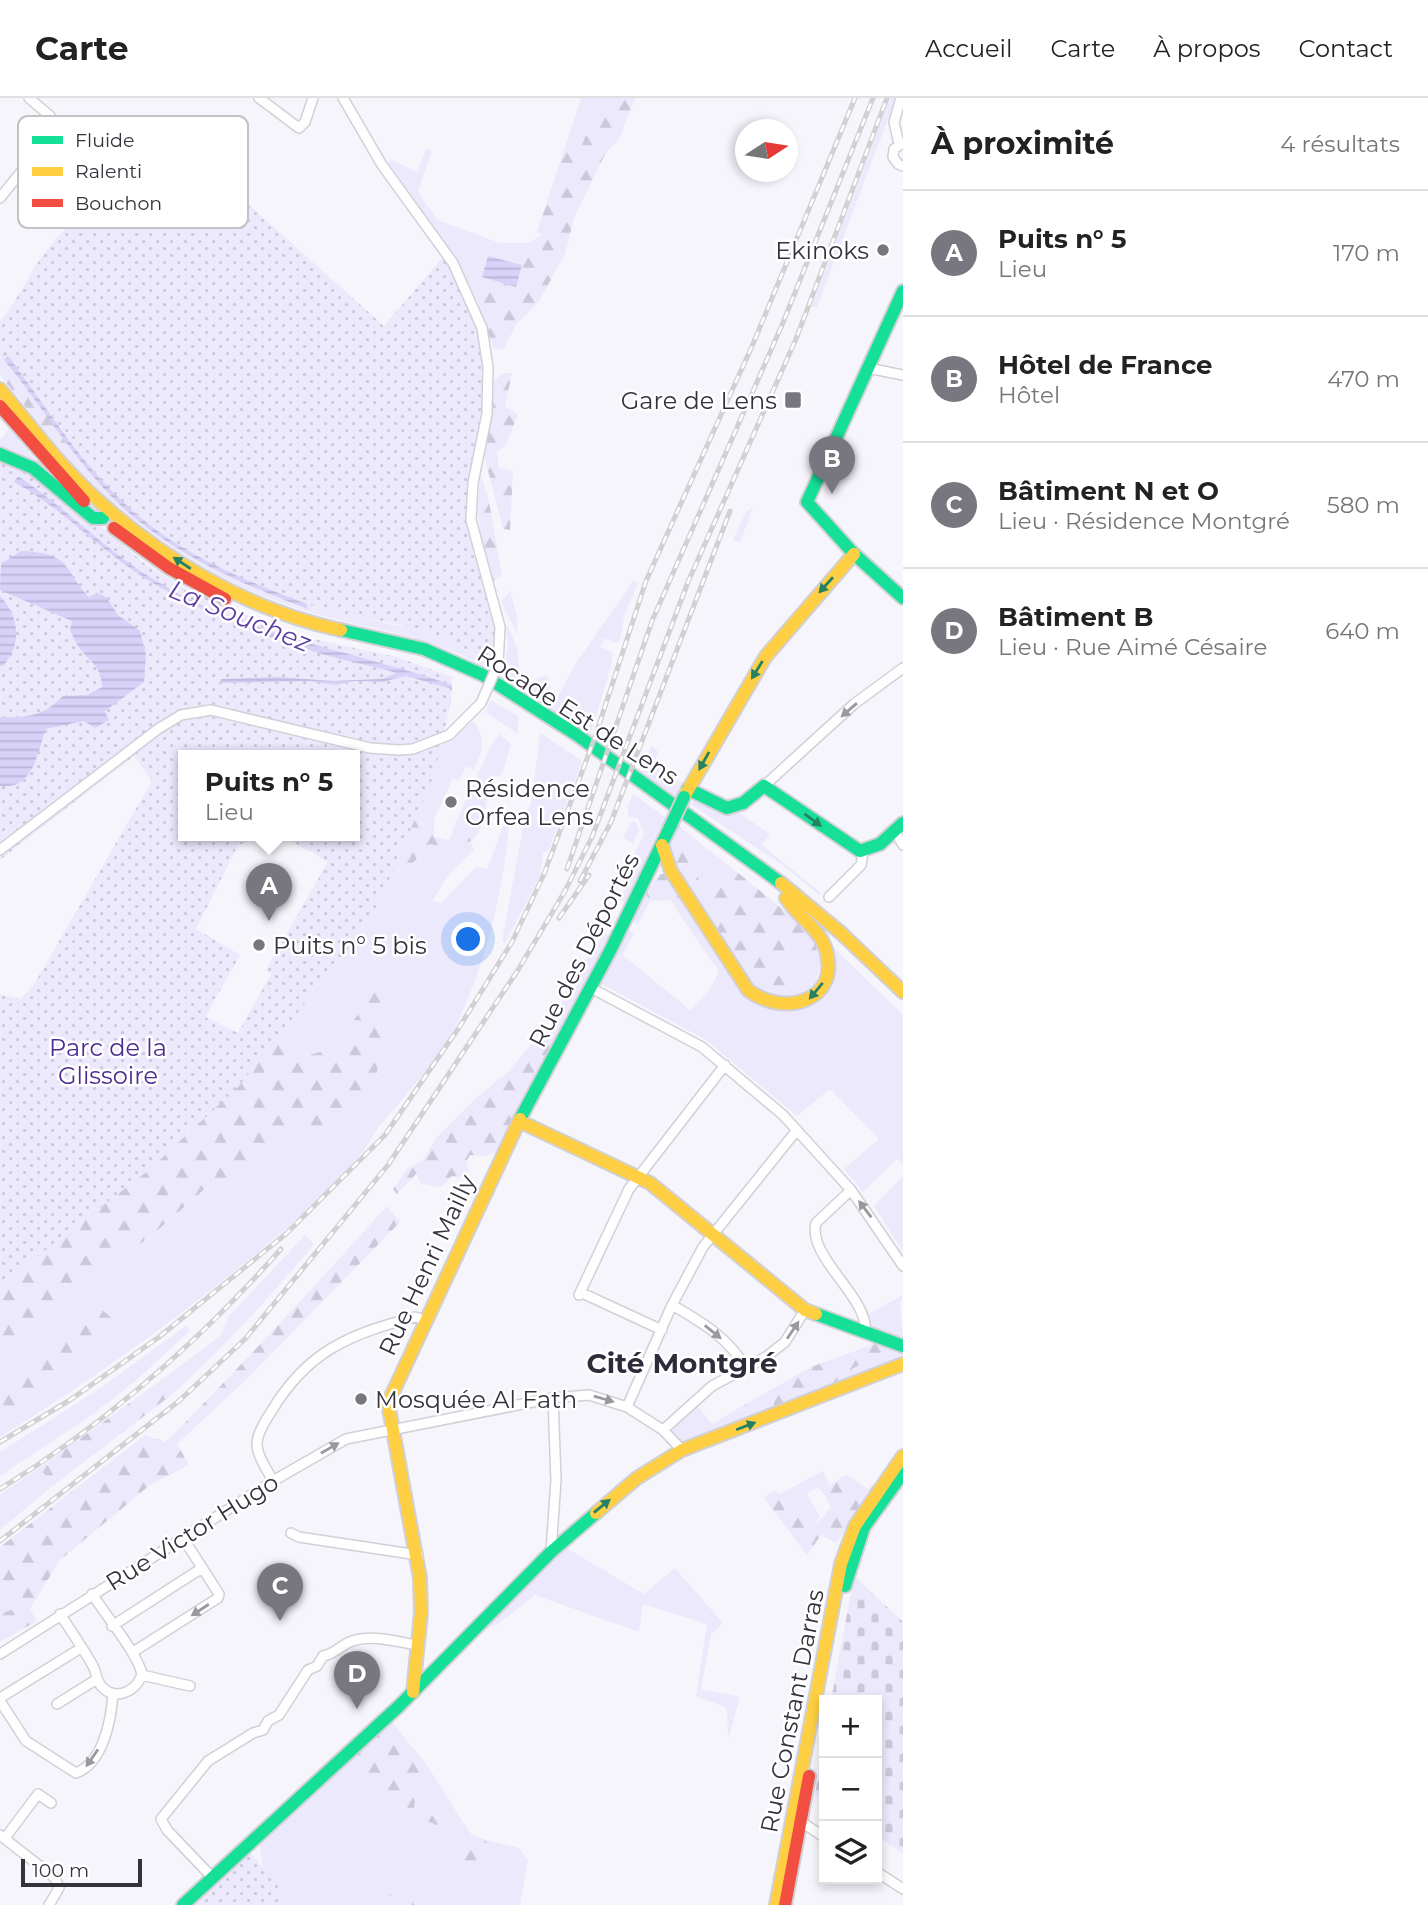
<!DOCTYPE html>
<html lang="fr">
<meta charset="utf-8">
<style>
body{margin:0;font-family:Montserrat,sans-serif;background:#f6f6f6;color:#222}
.controls{position:absolute;right:21px;bottom:21px;display:grid;overflow:hidden;border-radius:0px;box-shadow:0 4px 10px #0003}
.controls button{width:63px;height:63px;display:grid;place-items:center;padding:0;border:0;border-bottom:2px solid #e0e0e0;background:#fff;color:#222;font:35px sans-serif}
.compass{position:absolute;left:735px;top:21px;width:63px;height:63px;border-radius:50%;background:#fff;box-shadow:0 4px 10px #0003;rotate:78deg}
.scale{position:absolute;left:21px;bottom:18px;width:121px;box-sizing:border-box;padding-left:7px;border:4px solid #34323a;border-top:0;font-size:19px;line-height:24px;white-space:nowrap;color:#34323a;-webkit-text-stroke:5px #fff;paint-order:stroke}
.you{position:absolute;left:469px;top:842px;width:24px;height:24px;margin:-18px;border:5px solid #fff;border-radius:50%;background:#1a73e8;box-shadow:0 0 0 10px #1a73e833}
.badge{display:grid;place-items:center;width:46px;height:46px;border-radius:50%;background:#78767e;color:#fff;font-size:23px;font-weight:700}
.pin{position:absolute;translate:-50% -58px;filter:drop-shadow(0 2px 4px #0008)}
.pin::after{content:'';position:absolute;top:37px;width:24px;height:21px;background:inherit;clip-path:polygon(0 0,100% 0,50% 100%)}
.popup{position:absolute;left:178px;top:652px;width:182px;height:91px;box-sizing:border-box;display:grid;place-content:center;border-radius:0px;background:#fff;filter:drop-shadow(0 2px 5px #0005);font-size:23px;white-space:nowrap;color:#767676}
.popup b{font-size:26px;color:#222}
.popup::after{content:'';position:absolute;left:50%;top:100%;margin-left:-14px;border:14px solid transparent;border-top-color:#fff}
.list{margin:0;padding:0;list-style:none}
h2{display:flex;justify-content:space-between;align-items:center;height:91px;margin:0;padding:0 28px;font-size:30px}
h2 small{font-size:23px;font-weight:400;color:#767676}
.list li{display:grid;grid-template-columns:46px 1fr auto;gap:21px;align-items:center;box-sizing:border-box;height:126px;padding:0 28px;border-top:2px solid #e0e0e0}
.list b{display:block;font-size:26px;white-space:nowrap}
.list p{margin:0;font-size:23px;white-space:nowrap;color:#767676}
.list em{font-size:23px;font-style:normal;color:#767676}
.icon{flex:none;width:38px;height:38px;fill:none;stroke:currentColor;stroke-width:2;stroke-linecap:round;stroke-linejoin:round}
.map{position:relative;flex:none;width:903px;height:1807px;overflow:hidden}
header{display:flex;align-items:center;gap:42px;box-sizing:border-box;height:98px;padding:0 35px;background:#fff;border-bottom:2px solid #e0e0e0}
header strong{font-size:33px}
nav{display:flex;gap:38px;margin-inline-start:auto;font-size:24px}
main{display:flex}
aside{flex:1;background:#fff}
.map>svg:first-child{display:block}
.grass{fill:#ece9fd}
.forest{fill:url(#forest-firs)}
.cemetery{fill:url(#cemetery-stones)}
.park{fill:url(#park-dots);fill-rule:evenodd}
.water{fill:url(#water-rules)}
.lines{fill:none;stroke-linecap:round;stroke-linejoin:round}
.street-casing{stroke:#d1d0d7;stroke-width:12}
.fast-casing{stroke:#d1d0d7;stroke-width:16}
.slow-casing{stroke:#d1d0d7;stroke-width:16}
.jam-casing{stroke:#d1d0d7;stroke-width:16}
.street{stroke:#fefeff;stroke-width:9}
.fast{stroke:#16e098;stroke-width:12}
.slow{stroke:#ffcf43;stroke-width:12}
.jam{stroke:#f24e42;stroke-width:12}
.rail-casing{stroke:#d1d0d2;stroke-width:5}
.rail{stroke:#fff;stroke-width:2.5;stroke-dasharray:8;stroke-linecap:butt}
.street-bridge-casing{stroke:#d1d0d7;stroke-width:12;stroke-linecap:butt}
.fast-bridge-casing{stroke:#d1d0d7;stroke-width:16;stroke-linecap:butt}
.street-bridge{stroke:#fefeff;stroke-width:9}
.fast-bridge{stroke:#16e098;stroke-width:12}
.oneway{fill:#268064}
.oneway2{fill:#99989c}
.poi-dot{fill:#78767e;stroke:#fff;stroke-width:2.5}
.labels{text-anchor:middle;dominant-baseline:central;stroke-width:5;stroke-linejoin:round;paint-order:stroke}
.poi-label{font-size:24px;fill:#34323a;stroke:#fff;text-anchor:start}
.street-label{font-size:24px;fill:#34323a;stroke:#fff}
.park-label{font-size:24px;fill:#4e2d92;stroke:#fff}
.water-label{font-size:26px;font-style:italic;fill:#5d3fa4;stroke:#fff}
.quarter-label{font-size:28px;font-weight:bold;fill:#2e2b3a;stroke:#fff}
.key{fill:#fff;stroke:#c2c2c4;stroke-width:2}
.key-label{font-size:19px;fill:#34323a}
</style>
<header>
<strong>Carte</strong>
<nav><a>Accueil</a><a>Carte</a><a>À propos</a><a>Contact</a></nav>
</header>
<main>
<div class="map">
<svg width="903" height="1807" viewBox="0 0 903 1807">
<defs>
<pattern id="forest-firs" width="22" height="20" patternUnits="userSpaceOnUse" patternTransform="scale(1.75)"><rect width="22" height="20" fill="#ece9fd"/><path d="M5 1l3.5 6h-7zM16 11l3.5 6h-7z" fill="#cbc8da"/></pattern>
<pattern id="cemetery-stones" width="16" height="16" patternUnits="userSpaceOnUse" patternTransform="scale(1.75)"><rect width="16" height="16" fill="#ece9fd"/><path d="M2 7V4a2 2 0 0 1 4 0v3zM10 15v-3a2 2 0 0 1 4 0v3z" fill="#cbc8da"/></pattern>
<pattern id="park-dots" width="8" height="8" patternUnits="userSpaceOnUse" patternTransform="scale(1.75)"><rect width="8" height="8" fill="#ece9fd"/><path d="M2 2h.1M6 6h.1" fill="none" stroke="#cbc8da" stroke-width="1.8" stroke-linecap="round"/></pattern>
<pattern id="water-rules" width="6" height="5" patternUnits="userSpaceOnUse" patternTransform="scale(1.75)"><rect width="6" height="5" fill="#d8d1f8"/><path d="M0 2.5h6" fill="none" stroke="#bab4d5"/></pattern>
</defs>
<rect width="100%" height="100%" fill="#f6f5fc"/>
<!-- grass -->
<path class="grass" d="M581,0H597L582,48L566,46Z
M890,0H896L817,209H811Z
M426,50L432,52L418,93L437,122L500,145H528L522,167L488,158L477,202L456,159L387,66L391,61L417,74Z
M10,330L35,362L34,363L0,351V342Z
M84,367C144,438 220,478 306,511L307,506L263,489L316,509L403,529L478,467L489,500L447,542L493,566L491,572C434,538 371,532 309,514C218,488 142,435 75,370Z
M753,409L740,445L733,442L746,414Z
M634,482L638,486L625,515L620,541L616,545L604,540L600,549L612,554V565L590,638L551,611L576,565Z
M510,493L517,518V535L501,504Z
M506,529H509L518,554L521,591L502,580L508,546Z
M547,578L551,588L543,605L530,597L531,586H535L537,580Z
M491,602L518,618V636L485,614Z
M473,623C488,641 482,652 474,672L466,668L459,683L453,680L434,722L418,713L433,650L451,643Z
M540,635L582,663L549,751L543,755L540,778L505,845L502,843L523,729L532,701Z
M500,636L511,646L502,677L489,681C485,703 489,727 471,743L474,752L449,776L432,803L441,805L477,768L487,771L507,718L510,719C504,790 488,859 458,923C439,963 406,996 379,1029C372,1038 368,1047 361,1056C330,1097 285,1132 246,1164C167,1228 86,1286 0,1339V1322L63,1280L123,1229L25,1266L0,1282V1262L98,1176L151,1138L214,1084L252,1078L287,1037L333,1029L376,981L384,925L395,896L381,887L333,950L306,958L275,942L149,1072L199,751L269,737L238,747L196,831L240,857L205,919L238,935L271,876L266,872L328,764L321,759L355,737L371,823L392,774L414,764L429,746L446,749L466,735L452,733L491,647Z
M651,648L658,653L655,664L684,687L678,701L641,674Z
M696,702L716,713L739,715L770,736L762,747L821,795L819,797L784,768L690,706Z
M628,707L660,730L625,804L619,802L630,782L624,778L644,736L638,720L628,719Z
M632,723L636,724L639,732L633,746L623,740Z
M691,738L732,770L707,801L688,756Z
M646,796L650,803L638,827L633,823Z
M705,830L744,891L812,903L832,848L903,917V1067L897,1061L863,1094L844,1071L879,1041L830,991L797,1018L706,942L600,885L628,832L634,835L623,857L690,912L709,893L719,873L697,842Z
M603,834L610,837L568,920L557,913L572,886L567,883L575,870L593,855Z
M817,845L822,863L814,889L788,904L776,863L788,853Z
M903,1078V1154L874,1108Z
M305,1137L314,1146C270,1200 225,1248 174,1295L164,1280L221,1237L228,1219Z
M903,1197L900,1204L903,1242L873,1230L865,1218Z
M187,1227L190,1233L133,1285L92,1317L0,1378V1354L99,1291Z
M888,1251L903,1257L900,1265L848,1285L852,1271Z
M764,1300L774,1301V1313L683,1345L668,1332L696,1306L712,1326L737,1311L751,1313Z
M39,1370L54,1387L0,1432V1396Z
M823,1373L830,1388L825,1398L818,1389L807,1396L820,1418L815,1428L807,1430L778,1397Z
M563,1448L644,1496L675,1470L723,1525L711,1537L701,1591L740,1599L728,1642L727,1610L696,1598L707,1526L643,1506L639,1534L535,1497L498,1526L486,1530L405,1614L391,1623Z
M7,1488L23,1497L19,1509L0,1516V1499Z
M347,1661L373,1688L395,1694L404,1702L398,1720L443,1721L414,1710L415,1700L409,1693L411,1685L422,1683L427,1667L464,1726L455,1734L459,1749L452,1760L454,1767H481L492,1763L486,1742L519,1750L528,1762L520,1807H450L368,1793L364,1799L410,1807H269L259,1743Z"/>
<!-- forest -->
<path class="forest" d="M597,0H635L619,42L606,54L574,120L565,156L539,203L516,227L503,252L493,249L477,202L482,179L516,189L528,145L542,137L537,134L566,46L582,48Z
M0,243L8,258L5,262L84,367L75,370L0,277Z
M503,275H512L505,309L518,316L507,345L497,354L499,370L513,373L510,432L503,431L484,357L495,282Z
M481,378L488,398L502,478L494,483C480,446 474,417 481,378Z
M633,696L668,721L664,729L660,730L628,707Z
M418,713L434,722V739L449,742L453,733L466,735L471,743L446,749L429,746L414,764L392,774L371,823L351,781Z
M679,728L691,738L688,756L707,801L732,770L790,817L817,845L816,854L803,862L788,853L777,863L796,889L788,904L758,896L674,771L668,752Z
M659,776H664L705,830L697,842L670,802L650,803L646,796Z
M381,886L395,896L384,925L376,981L333,1029L287,1037L252,1078L213,1084L151,1138L98,1176L0,1262V1129L231,952L275,942L306,958L333,950Z
M560,915L568,920L498,1054L483,1058L470,1057L466,1064L469,1073L462,1079L452,1078L441,1089L421,1086L417,1075L397,1096L393,1091L408,1070L422,1063L436,1040L476,1000L507,975L534,943L537,945Z
M387,1108L400,1124L249,1279L177,1346L189,1367L150,1387L59,1463L30,1511L37,1523L0,1544V1516L19,1509L23,1497L7,1488L0,1499V1449L145,1337L166,1344C242,1267 315,1188 387,1108Z
M102,1212L123,1229L63,1280L0,1322V1282Z
M874,1246L888,1251L852,1271L848,1285L774,1313V1301L764,1300L751,1313L737,1311L811,1269Z
M164,1280L174,1295L54,1387L39,1370Z
M843,1378H849L868,1391L872,1386L876,1389L836,1445L821,1437L807,1457L764,1400L775,1392L807,1430L815,1428L831,1409L825,1398L830,1388Z
M391,1623L427,1667L422,1683L411,1685L409,1692L427,1694L428,1703L415,1700L414,1710L443,1722L439,1728L422,1721L398,1720L396,1710L403,1709V1702L394,1694L373,1688L347,1662Z
M464,1726L472,1737L486,1742L492,1763L506,1770L503,1775L481,1767H454L452,1760L458,1748L455,1734Z
M368,1793L450,1807H410L364,1799Z"/>
<!-- cemetery -->
<path class="cemetery" d="M854,1478L903,1524V1756L877,1738V1602H831Z
M824,1642V1703L815,1696Z"/>
<!-- park -->
<path class="park" d="M144,69L172,91H181L206,114L229,89L384,228L443,159C464,195 484,236 484,279C484,330 462,380 469,432C474,478 506,519 493,566C470,553 447,540 421,532C384,521 345,519 307,506C241,485 168,451 119,401C77,358 45,305 8,258L0,243V223C17,204 26,181 41,160C58,136 80,115 100,94L114,106Z
M0,361L55,390L144,465L188,492L294,537L397,559L452,579L451,604L434,677L371,823L238,989L149,1072L0,1187V896L20,901L33,888L152,683L134,658L0,762ZM183,657H355V737H281L328,764L266,872L271,876L238,935L205,919L240,857L196,831L238,747L269,737H183Z
M248,1753L274,1782L289,1807H192Z"/>
<!-- water -->
<path class="water" d="M488,158L522,167L516,189L482,179Z
M8,258C45,306 77,360 121,402C172,453 241,481 307,506V511C239,485 170,455 117,404C74,362 42,308 4,262Z
M18,378C65,409 104,451 153,481C245,538 352,552 452,587V591L406,578L382,584L355,583L336,587L308,583L221,585V581L278,579L333,583L382,581L396,575C374,568 351,564 329,558C267,540 207,517 151,484C102,455 64,411 14,384Z
M21,453C72,455 63,471 89,499L97,495L106,499L118,517L140,533L146,557L144,584L105,613L109,622L95,630L84,623L46,631C37,654 34,692 0,688V619C28,620 43,618 63,598L87,597L102,589C102,569 92,566 81,552C76,546 73,538 70,532L72,523L0,492L1,466Z
M0,498C20,519 22,547 3,568H0Z"/>
<g class="lines">
<defs>
<path id="street" d="M259,0L299,30L305,24L313,0
M343,0L382,67L453,165L482,230L488,269L487,316L473,385L471,422L500,529L498,566
M902,45L894,51L893,59L898,66L903,68
M899,46L894,24L901,0
M0,100L54,33L50,18L29,0
M868,270L903,277
M764,688L854,606L903,570
M894,732L903,747
M0,752L158,631L181,617L211,612L370,650L399,652L413,651L449,637L481,605
M829,799L861,767L863,754
M591,890L702,949L783,1017L851,1092L903,1168
M851,1092L816,1125C807,1159 869,1200 865,1233
M582,1195L662,1232
M579,1197L629,1091L725,967
M672,1207C700,1223 729,1240 745,1269
M627,1309L672,1207L703,1149L797,1032
M663,1332L712,1288L766,1259L785,1244L805,1212
M273,1383C268,1373 258,1360 257,1348C256,1337 265,1323 271,1314C307,1253 350,1236 415,1219L425,1222
M291,1435L299,1439L418,1457
M551,1454L556,1382L553,1300
M92,1496C105,1516 140,1559 142,1577
M60,1516C71,1533 83,1550 93,1568C97,1575 96,1583 102,1589C116,1603 135,1594 142,1577
M112,1528L202,1470
M133,1554L218,1500L219,1496L183,1440
M0,1556L273,1383L346,1341L553,1300L589,1297L627,1309L663,1332L682,1352
M142,1577L190,1588
M0,1600L81,1550
M0,1603L26,1643L76,1675C103,1665 111,1623 113,1596
M57,1606L97,1581
M797,1726L806,1727L824,1739
M0,1737L55,1780L59,1790L49,1807
M5,1740L38,1696L51,1705
M877,1774L903,1791
M211,1778L167,1732L161,1721L208,1663L253,1635L263,1632L268,1623L279,1617L308,1572L317,1568L323,1558C335,1556 341,1547 352,1543C373,1536 397,1544 418,1547"/>
<path id="fast" d="M903,193L807,404L854,456L903,500
M0,356L33,370L93,420H103
M341,532L424,551L483,577L577,637L781,785
M688,691L727,710L743,705L764,688L860,753L880,746L903,725
M520,1021L610,853L670,729
M816,1216L903,1248
M845,1488L864,1429L903,1375
M183,1807L399,1608L551,1454L596,1415"/>
<path id="slow" d="M0,291C28,325 55,361 87,392C156,458 246,512 341,532
M684,699L766,558L854,456
M662,747L671,773L748,892C784,920 841,903 826,852C820,831 797,818 786,800
M781,785L841,835L903,894
M519,1023L650,1085L805,1212L816,1216
M596,1415L637,1380L682,1352L903,1266
M413,1594L421,1515L420,1480L388,1305L520,1021
M776,1807L841,1466L855,1428L903,1358"/>
<path id="jam" d="M0,308L84,403
M114,430L169,470L225,501
M785,1807L809,1678"/>
</defs>
<!-- street casing -->
<use href="#street" class="street-casing"/>
<!-- fast casing -->
<use href="#fast" class="fast-casing"/>
<!-- slow casing -->
<use href="#slow" class="slow-casing"/>
<!-- jam casing -->
<use href="#jam" class="jam-casing"/>
<!-- street -->
<use href="#street" class="street"/>
<!-- fast -->
<use href="#fast" class="fast"/>
<!-- slow -->
<use href="#slow" class="slow"/>
<!-- jam -->
<use href="#jam" class="jam"/>
<defs>
<path id="rail" d="M567,771L652,523L782,227L873,0
M580,783L611,724L730,413
M559,820L589,777
M0,1344L70,1302L159,1239L287,1135L385,1037L460,928L512,844L544,776L595,639L646,483L753,246L855,0
M0,1391C107,1325 198,1245 281,1151
M0,1443L179,1303L245,1241L388,1067L518,872L565,793L592,739L688,484L796,241L887,0"/>
</defs>
<!-- rail casing -->
<use href="#rail" class="rail-casing"/>
<!-- rail -->
<use href="#rail" class="rail"/>
<defs>
<path id="street-bridge" d="M481,605L498,566"/>
<path id="fast-bridge" d="M670,729L684,699"/>
</defs>
<!-- street-bridge casing -->
<use href="#street-bridge" class="street-bridge-casing"/>
<!-- fast-bridge casing -->
<use href="#fast-bridge" class="fast-bridge-casing"/>
<!-- street-bridge -->
<use href="#street-bridge" class="street-bridge"/>
<!-- fast-bridge -->
<use href="#fast-bridge" class="fast-bridge"/>
</g>
<!-- one-way arrows -->
<defs><path id="oneway-solid" d="M-6-.8H1V-3.2L6.5 0L1 3.2V.8H-6Z" transform="scale(1.75)"/></defs>
<g class="oneway">
<use href="#oneway-solid" transform="translate(182 465) rotate(-147)"/>
<use href="#oneway-solid" transform="translate(826 487) rotate(132)"/>
<use href="#oneway-solid" transform="translate(757 572) rotate(122)"/>
<use href="#oneway-solid" transform="translate(704 663) rotate(119)"/>
<use href="#oneway-solid" transform="translate(813 722) rotate(36)"/>
<use href="#oneway-solid" transform="translate(816 893) rotate(130)"/>
<use href="#oneway-solid" transform="translate(746 1328) rotate(-21)"/>
<use href="#oneway-solid" transform="translate(602 1408) rotate(-39)"/>
</g>
<g class="oneway2">
<use href="#oneway-solid" transform="translate(849 612) rotate(139)"/>
<use href="#oneway-solid" transform="translate(865 1111) rotate(-127)"/>
<use href="#oneway-solid" transform="translate(793 1232) rotate(-56)"/>
<use href="#oneway-solid" transform="translate(713 1234) rotate(39)"/>
<use href="#oneway-solid" transform="translate(604 1301) rotate(16)"/>
<use href="#oneway-solid" transform="translate(330 1350) rotate(-30)"/>
<use href="#oneway-solid" transform="translate(200 1512) rotate(147)"/>
<use href="#oneway-solid" transform="translate(92 1660) rotate(125)"/>
</g>
<!-- markers -->
<g class="poi-dot">
<circle cx="883" cy="152" r="7"/>
<rect x="784" y="293" width="18" height="18" rx="3.5"/>
<circle cx="451" cy="704" r="7"/>
<circle cx="259" cy="847" r="7"/>
<circle cx="361" cy="1301" r="7"/>
</g>
<g class="labels">
<!-- poi labels -->
<g class="poi-label">
<text x="869" y="152" text-anchor="end">Ekinoks</text>
<text x="777" y="302" text-anchor="end">Gare de Lens</text>
<text x="465" y="690">Résidence<tspan x="465" dy="28">Orfea Lens</tspan></text>
<text x="273" y="847">Puits n° 5 bis</text>
<text x="375" y="1301">Mosquée Al Fath</text>
</g>
<!-- street labels -->
<g class="street-label">
<text transform="translate(578 617) rotate(33)">Rocade Est de Lens</text>
<text transform="translate(584 852) rotate(-63)">Rue des Déportés</text>
<text transform="translate(427 1167) rotate(-65)">Rue Henri Mailly</text>
<text transform="translate(192 1434) rotate(-32)">Rue Victor Hugo</text>
<text transform="translate(792 1613) rotate(-79)">Rue Constant Darras</text>
</g>
<!-- park labels -->
<g class="park-label">
<text x="108" y="949">Parc de la<tspan x="108" dy="28">Glissoire</tspan></text>
</g>
<!-- water labels -->
<g class="water-label">
<text transform="translate(240 518) rotate(22)">La Souchez</text>
</g>
<!-- quarter labels -->
<g class="quarter-label">
<text x="682" y="1265">Cité Montgré</text>
</g>
</g>
<!-- legend -->
<rect x="18" y="18" width="230" height="112" rx="10" class="key"/>
<rect x="32" y="38" width="31" height="8" fill="#16e098"/>
<rect x="32" y="69" width="31" height="9" fill="#ffcf43"/>
<rect x="32" y="101" width="31" height="8" fill="#f24e42"/>
<g class="key-label">
<text x="75" y="49">Fluide</text>
<text x="75" y="80">Ralenti</text>
<text x="75" y="112">Bouchon</text>
</g>
</svg>
<div class="controls">
<button>+</button>
<button>−</button>
<button><svg class="icon" aria-label="layers" viewBox="0 0 24 24"><path d="M12 4l9 5-9 5-9-5zM3 14l9 5 9-5"/></svg></button>
</div>
<svg class="compass" viewBox="-18 -18 36 36"><path d="M0-13l5 13h-10z" fill="#e53935"/><path d="M0 13l5-13h-10z" fill="#767676"/></svg>
<div class="scale">100 m</div>
<div class="you"></div>
<div class="pin badge" style="left:269px;top:823px">A</div>
<div class="popup"><b>Puits n° 5</b>Lieu</div>
<div class="pin badge" style="left:832px;top:396px">B</div>
<div class="pin badge" style="left:280px;top:1523px">C</div>
<div class="pin badge" style="left:357px;top:1611px">D</div>
</div>
<aside>
<h2>À proximité<small>4 résultats</small></h2>
<ul class="list">
<li><span class="badge">A</span><div><b>Puits n° 5</b><p>Lieu</p></div><em>170 m</em></li>
<li><span class="badge">B</span><div><b>Hôtel de France</b><p>Hôtel</p></div><em>470 m</em></li>
<li><span class="badge">C</span><div><b>Bâtiment N et O</b><p>Lieu · Résidence Montgré</p></div><em>580 m</em></li>
<li><span class="badge">D</span><div><b>Bâtiment B</b><p>Lieu · Rue Aimé Césaire</p></div><em>640 m</em></li>
</ul>
</aside>
</main>
